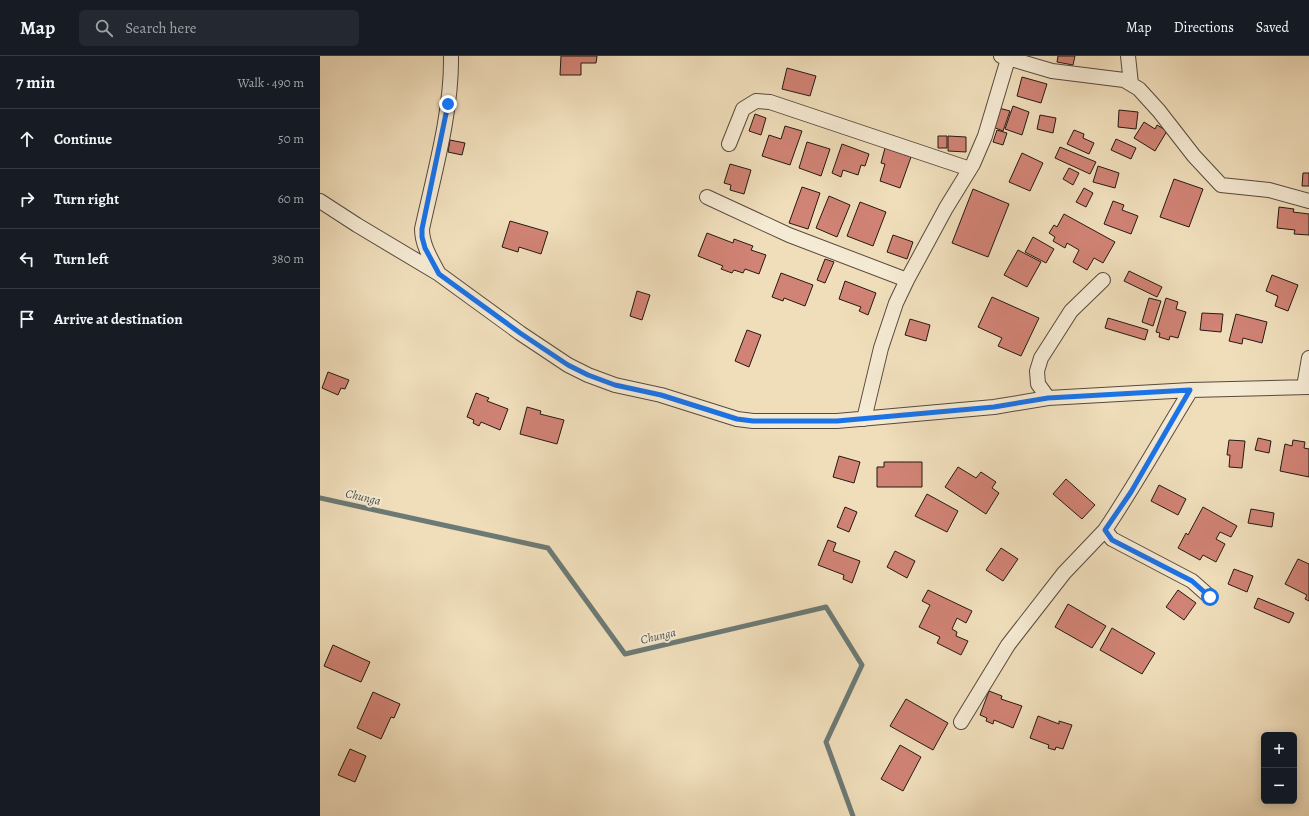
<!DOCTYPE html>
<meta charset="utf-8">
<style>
body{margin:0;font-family:Alegreya,serif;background:#242831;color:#f1f3f6}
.controls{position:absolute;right:12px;bottom:12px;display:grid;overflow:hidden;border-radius:6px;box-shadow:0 2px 10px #0003}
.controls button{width:36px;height:36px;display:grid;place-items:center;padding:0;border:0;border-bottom:1px solid #363941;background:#171b24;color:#f1f3f6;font:20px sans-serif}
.stop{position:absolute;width:12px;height:12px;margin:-9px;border:3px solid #1a73e8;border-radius:50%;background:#fff}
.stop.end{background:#1a73e8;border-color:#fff;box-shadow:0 1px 4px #0008}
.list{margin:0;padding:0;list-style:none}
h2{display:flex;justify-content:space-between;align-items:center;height:52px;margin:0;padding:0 16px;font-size:17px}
h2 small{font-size:13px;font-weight:400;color:#9ea1a6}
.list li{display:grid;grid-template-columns:26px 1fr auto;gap:12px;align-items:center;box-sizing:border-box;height:60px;padding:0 16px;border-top:1px solid #363941}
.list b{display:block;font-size:15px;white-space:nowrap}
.list em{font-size:13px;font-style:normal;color:#9ea1a6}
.icon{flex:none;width:22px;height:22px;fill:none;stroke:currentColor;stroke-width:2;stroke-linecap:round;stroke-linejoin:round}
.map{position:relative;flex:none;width:989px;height:760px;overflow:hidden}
header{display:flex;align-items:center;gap:24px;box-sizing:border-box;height:56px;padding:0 20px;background:#171b24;border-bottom:1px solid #363941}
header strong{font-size:19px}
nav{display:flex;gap:22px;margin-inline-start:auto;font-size:14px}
.search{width:280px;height:36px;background:#242831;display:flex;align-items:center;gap:10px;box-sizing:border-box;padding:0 14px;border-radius:6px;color:#9ea1a6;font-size:15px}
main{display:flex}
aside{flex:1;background:#171b24}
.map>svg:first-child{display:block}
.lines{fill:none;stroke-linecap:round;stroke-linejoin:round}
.stream{stroke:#6c7a75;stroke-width:5}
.building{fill:#d18375;stroke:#251913}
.minor-casing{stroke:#584a3d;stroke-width:16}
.minor{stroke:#f5ead3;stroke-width:14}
.route{stroke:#1a73e8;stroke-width:5}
.labels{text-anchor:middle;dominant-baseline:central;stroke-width:4;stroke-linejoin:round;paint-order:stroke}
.water-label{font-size:12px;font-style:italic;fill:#4e524c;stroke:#f5ead3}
</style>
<header>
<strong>Map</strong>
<div class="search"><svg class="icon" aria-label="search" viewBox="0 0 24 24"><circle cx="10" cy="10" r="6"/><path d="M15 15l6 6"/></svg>Search here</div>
<nav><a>Map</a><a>Directions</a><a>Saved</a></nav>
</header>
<main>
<aside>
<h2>7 min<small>Walk · 490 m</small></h2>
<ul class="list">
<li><svg class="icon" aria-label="ahead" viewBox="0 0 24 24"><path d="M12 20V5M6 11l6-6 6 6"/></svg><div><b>Continue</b></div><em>50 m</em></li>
<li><svg class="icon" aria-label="right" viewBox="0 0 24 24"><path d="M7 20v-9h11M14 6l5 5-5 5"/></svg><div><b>Turn right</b></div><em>60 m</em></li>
<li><svg class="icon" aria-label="left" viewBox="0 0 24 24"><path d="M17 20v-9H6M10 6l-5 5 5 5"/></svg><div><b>Turn left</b></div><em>380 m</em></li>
<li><svg class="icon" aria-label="arrive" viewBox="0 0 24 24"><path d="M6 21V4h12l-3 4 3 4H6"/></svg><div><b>Arrive at destination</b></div></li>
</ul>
</aside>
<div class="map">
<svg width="989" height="760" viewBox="0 0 989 760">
<rect width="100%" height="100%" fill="#f0debb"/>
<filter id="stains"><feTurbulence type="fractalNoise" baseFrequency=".005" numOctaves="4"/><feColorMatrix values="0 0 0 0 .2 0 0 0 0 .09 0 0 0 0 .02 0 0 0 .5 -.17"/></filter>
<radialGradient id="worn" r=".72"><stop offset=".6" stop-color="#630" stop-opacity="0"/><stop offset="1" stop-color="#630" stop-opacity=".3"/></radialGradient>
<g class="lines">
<!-- stream -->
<path class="stream" d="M0,442L228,492L305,598L506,551L542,609L506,686L533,760"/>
</g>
<!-- building -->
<path class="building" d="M241,0H277L276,7H261V19H240Z
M738,0H755L753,9L737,6Z
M467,12L496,20L490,40L462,33Z
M702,21L727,28L721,47L697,40Z
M693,50L709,56L702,79L685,73Z
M679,52L690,55L683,75L673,71Z
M799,54L818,56L816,73L798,71Z
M435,58L446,62L441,79L429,75Z
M720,59L736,62L733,77L717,73Z
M824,66L835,73L837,69L847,75L835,95L814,82Z
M465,70L482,75L470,109L442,100L449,79L461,83Z
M677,74L687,77L683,89L673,86Z
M754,74L764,78L763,82L774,87L769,98L747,88Z
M618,80H627V92H618Z
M628,80L646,81V96L628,95Z
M796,83L816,92L811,103L791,94Z
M130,84L145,87L142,99L128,96Z
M487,86L510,93L501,120L479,112Z
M522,88L549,98L545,110L541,109L538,119L523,114L521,121L512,117Z
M740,91L776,106L770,118L735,102Z
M565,92L591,101L580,132L560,125L565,108L561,107Z
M702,97L723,107L710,135L689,126Z
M410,108L431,114L424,138L410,134L411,129L404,127Z
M778,110L799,117L795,132L773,126Z
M749,112L759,117L753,129L743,123Z
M983,117H989V130H982Z
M854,123L883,133L869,171L840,161Z
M482,131L500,137L488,173L469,167Z
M764,132L773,137L766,151L756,146Z
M653,133L689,148L668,201L632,187Z
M509,140L530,149L517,181L496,172Z
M793,145L804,149L802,154L818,160L811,178L784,168Z
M540,146L566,156L553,190L527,180Z
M959,151L974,153L973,156L989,158V179L974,178L975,174L957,172Z
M744,158L795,186L783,207L774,202L767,214L753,206L759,194L747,187L745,192L733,185L735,181L729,177L734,169L737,171Z
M190,165L228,176L221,198L199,191L198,196L182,191Z
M387,177L413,187L414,183L433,190L431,194L446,199L439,218L425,213L423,217L414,214L412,217L401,213L403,210L378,200Z
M573,179L593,186L587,203L567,196Z
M713,181L734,193L726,207L705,196Z
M698,194L721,206L707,231L684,219Z
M505,203L514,206L505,227L497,224Z
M809,215L842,231L837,241L804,225Z
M461,217L493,229L485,250L464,242L463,245L452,241Z
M952,219L978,229L968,255L955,250L958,240L946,235Z
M525,225L556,237L548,259L539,255L541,251L519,243Z
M317,235L330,239L322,264L310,260Z
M672,241L719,262L701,300L678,290L682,282L658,271Z
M829,242L841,245L833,270L822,266Z
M846,242L858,246L856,253L866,256L858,282L850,280L849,284L839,281L840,277L836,276Z
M882,257L903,258L901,276L880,274Z
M916,258L947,266L942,287L923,282L922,288L909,285Z
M788,262L828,274L825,284L785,272Z
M590,263L610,269L606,285L585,279Z
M427,274L441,279L429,311L415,305Z
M8,316L29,324L25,333L21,332L18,339L2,332Z
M156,337L169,342L167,345L188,353L180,374L161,366L159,370L153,367L154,364L147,361Z
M207,351L221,355L220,358L244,364L237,388L200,378Z
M938,382L951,385L949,397L935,394Z
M909,384L925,385L922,412L909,411L910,399H907Z
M973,384L985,386L984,392L989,393V421L960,415L965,388L972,390Z
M519,400L540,406L534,427L513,421Z
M564,406H602V431H557V411H564Z
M638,411L656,422L661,416L676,426L672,432L679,437L666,458L625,431Z
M746,423L775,449L762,463L733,438Z
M839,429L866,443L858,459L831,445Z
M607,438L638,455L627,476L595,460Z
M525,451L537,456L529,476L517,471Z
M883,451L917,470L911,481L900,476L896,483L905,488L896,506L883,499L880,504L858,492L866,477L868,479Z
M931,453L954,457L952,471L928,467Z
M508,484L516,487L513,495L540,505L532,527L523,523L524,519L498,509Z
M681,492L698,503L683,525L666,514Z
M575,495L595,505L587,522L567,511Z
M978,503L989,508V545L985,543L987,539L965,528Z
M914,513L933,520L927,536L908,528Z
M608,534L652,555L646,567L637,562L632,573L637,576L636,580L648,585L641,599L617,587L620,581L599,571L610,549L602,545Z
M858,534L876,547L864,564L846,551Z
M938,542L974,557L969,567L934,552Z
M748,548L786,570L772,592L735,571Z
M792,572L835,597L822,618L780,594Z
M13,589L50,606L41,626L4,610Z
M669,635L682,640L681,643L702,650L693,672L674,664L673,668L666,665L667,662L660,659Z
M53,636L80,648L74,662L71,661L61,683L37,672Z
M586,643L628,667L613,694L570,670Z
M718,660L739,668V665L752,669L743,693L736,691L735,694L728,692L729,689L710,682Z
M580,689L601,701L583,735L561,723Z
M30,693L46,700L35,726L18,719Z"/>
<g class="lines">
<defs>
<path id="minor" d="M681,0L732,15L804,24L819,33L839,55L874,100L901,129L949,134L989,145
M808,0L811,28
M409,88L423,53L436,45L450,46L650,113
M387,141L469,179L587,224L576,247L561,292L544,363
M0,145L37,169L119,218L200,277L248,309L268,319L295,329L341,339L417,363L433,365H517L674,351L728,342L871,334L989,331
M119,218C111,203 102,189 102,173C114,118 132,56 131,0
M587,224L626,152L653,108L665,80L688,3
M984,331L989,302
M871,334C842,381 816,428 785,474L792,483L872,525L890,541
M728,342L718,328L717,315L721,302L751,255L783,224
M641,666L688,589L744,517L785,474"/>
</defs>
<!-- minor casing -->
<use href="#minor" class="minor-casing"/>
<!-- minor -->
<use href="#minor" class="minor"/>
</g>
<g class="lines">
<!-- route -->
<path class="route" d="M128,48L102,173V181L105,192L119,218L200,277L248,309L268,319L295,329L341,339L417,363L433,365H517L674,351L728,342L870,334L811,436L785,474L792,484L872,525L890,541"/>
</g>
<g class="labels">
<!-- water labels -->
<g class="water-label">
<text transform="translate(43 441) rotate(13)">Chunga</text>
<text transform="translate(338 580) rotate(-13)">Chunga</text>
</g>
</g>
<rect width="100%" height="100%" filter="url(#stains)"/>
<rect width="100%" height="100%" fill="url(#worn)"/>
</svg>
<div class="controls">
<button>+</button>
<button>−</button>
</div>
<div class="stop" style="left:890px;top:541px"></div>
<div class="stop end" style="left:128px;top:48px"></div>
</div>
</main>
